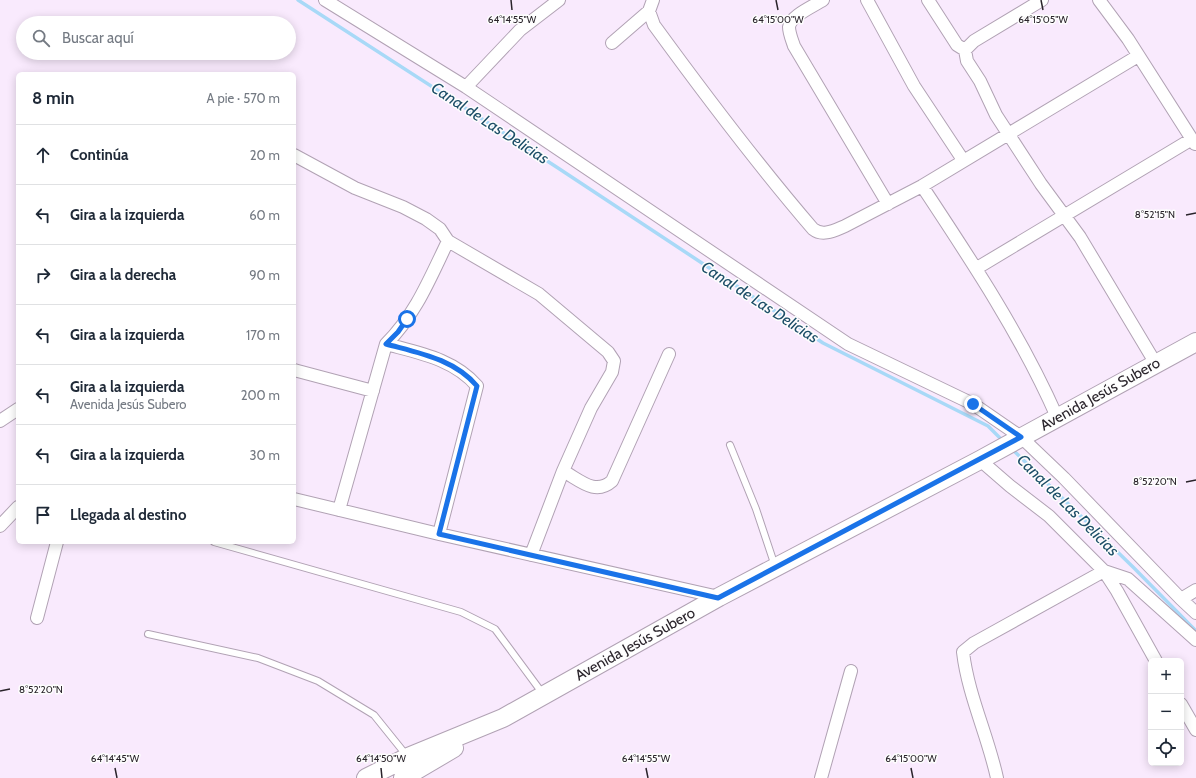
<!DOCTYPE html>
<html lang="es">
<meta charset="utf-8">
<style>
body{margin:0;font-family:Cabin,sans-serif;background:#f2f2f3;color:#1f2937}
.controls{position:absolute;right:12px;bottom:12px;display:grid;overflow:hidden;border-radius:6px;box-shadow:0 2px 10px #0003}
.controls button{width:36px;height:36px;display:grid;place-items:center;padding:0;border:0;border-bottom:1px solid #e0e1e3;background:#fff;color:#1f2937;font:20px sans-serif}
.stop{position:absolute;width:12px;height:12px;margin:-9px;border:3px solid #1a73e8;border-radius:50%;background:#fff}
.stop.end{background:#1a73e8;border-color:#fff;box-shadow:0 1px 4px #0008}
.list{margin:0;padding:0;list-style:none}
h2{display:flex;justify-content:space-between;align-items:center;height:52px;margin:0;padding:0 16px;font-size:17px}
h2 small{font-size:13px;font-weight:400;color:#747a83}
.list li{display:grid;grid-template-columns:26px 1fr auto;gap:12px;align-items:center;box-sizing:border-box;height:60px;padding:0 16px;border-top:1px solid #e0e1e3}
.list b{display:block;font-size:15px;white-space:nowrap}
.list p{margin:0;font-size:13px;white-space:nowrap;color:#747a83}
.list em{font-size:13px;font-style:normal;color:#747a83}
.icon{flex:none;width:22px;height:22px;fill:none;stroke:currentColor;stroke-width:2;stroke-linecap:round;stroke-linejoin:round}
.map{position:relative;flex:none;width:1196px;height:778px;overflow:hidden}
.search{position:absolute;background:#fff;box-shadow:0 2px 10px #0003;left:16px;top:16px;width:280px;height:44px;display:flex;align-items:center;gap:10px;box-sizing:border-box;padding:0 14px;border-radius:22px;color:#747a83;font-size:15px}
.panel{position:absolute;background:#fff;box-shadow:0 2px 10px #0003;left:16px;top:72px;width:280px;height:472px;border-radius:6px}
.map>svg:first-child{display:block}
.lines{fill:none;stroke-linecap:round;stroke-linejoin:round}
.stream{stroke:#a8d9f7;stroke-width:3.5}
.service-casing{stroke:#b1a2b4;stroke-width:8}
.minor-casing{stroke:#b1a2b4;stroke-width:14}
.secondary-casing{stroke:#b1a2b4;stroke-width:20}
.service{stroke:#fff;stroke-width:6}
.minor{stroke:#fff;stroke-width:12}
.secondary{stroke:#fff;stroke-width:18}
.route{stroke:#1a73e8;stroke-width:5}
.ticks{fill:none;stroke:#2a242b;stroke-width:1.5}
.labels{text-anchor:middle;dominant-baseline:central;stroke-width:3;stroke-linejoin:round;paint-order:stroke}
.street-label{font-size:15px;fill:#2a242b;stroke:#fdfdfd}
.water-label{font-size:16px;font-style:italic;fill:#1d4e68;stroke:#fdfdfd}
.ticks-label{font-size:10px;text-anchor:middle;fill:#2a242b;stroke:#fdfdfd;stroke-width:3;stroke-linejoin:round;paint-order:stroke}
</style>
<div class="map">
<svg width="1196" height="778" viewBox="0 0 1196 778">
<rect width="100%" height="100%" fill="#f9eafd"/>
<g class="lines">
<!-- stream -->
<path class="stream" d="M298,0L558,168L823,343L988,426L1003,441
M1012,449L1134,568L1196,631"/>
<defs>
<path id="service" d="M730,445L756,509L775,566
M214,542L461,612L495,629L543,694
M148,634L258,658L318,681L374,715L407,756"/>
<path id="minor" d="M325,0L466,87L848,344L973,404L1021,437L1064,478L1181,599L1196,613
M823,0C814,6 790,16 789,27C789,33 792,40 794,46L888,204
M867,0L914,86L963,160
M928,0L957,45L965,50L967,61L980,81L996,115L1041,184L1080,237L1156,364
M1099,0L1128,39L1195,144
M649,11L654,25C705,95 757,164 813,229C823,237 835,230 845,226L922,186L1138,56
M612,43L649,11L653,0
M965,50L974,41L1042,0
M466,87L520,30L559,0
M294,155L355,188L403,207L426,219L440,229L448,241L539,294L608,352L614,361L612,372L591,408L563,471L531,555
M922,186C971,260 1021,335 1057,417
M977,268L1192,139
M386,344C419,353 454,359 477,386L439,534
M294,370L373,391
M0,421L18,409
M980,460L1010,486L1049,516L1104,571L1117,591L1156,661
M563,471C580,480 595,496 612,481L669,354
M294,499L439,534L719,597
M339,510L386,344C416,314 430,278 448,241
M0,526L18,507
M1181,599L1196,590
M37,618L57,542
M1181,704L1196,730
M821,778L851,671
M997,778C988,736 968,695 963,652L974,643L1104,571L1128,579L1196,640"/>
<path id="secondary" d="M366,778L408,757L503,718L719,597L980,460L1196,342
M403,778L454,748"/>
</defs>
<!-- service casing -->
<use href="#service" class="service-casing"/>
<!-- minor casing -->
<use href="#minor" class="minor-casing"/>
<!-- secondary casing -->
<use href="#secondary" class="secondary-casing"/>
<!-- service -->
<use href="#service" class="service"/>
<!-- minor -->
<use href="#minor" class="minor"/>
<!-- secondary -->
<use href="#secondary" class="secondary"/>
</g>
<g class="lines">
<!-- route -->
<path class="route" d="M407,319L398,332L386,344C419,353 454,359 477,386L439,534L718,598L1021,437L973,404"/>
</g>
<!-- ticks -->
<path class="ticks" d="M511,0L512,10M776,0L778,10M1041,0L1043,10M1186,215L1196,213M1186,482L1196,480M0,691L10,689M115,768L117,778M381,768L382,778M646,768L648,778M911,768L913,778"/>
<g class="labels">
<!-- street labels -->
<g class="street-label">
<text transform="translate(1100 394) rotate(-29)">Avenida Jesús Subero</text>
<text transform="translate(635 644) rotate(-29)">Avenida Jesús Subero</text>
</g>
<!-- water labels -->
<g class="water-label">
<text transform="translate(490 123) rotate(33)">Canal de Las Delicias</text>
<text transform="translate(760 302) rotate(33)">Canal de Las Delicias</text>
<text transform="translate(1068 505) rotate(45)">Canal de Las Delicias</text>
</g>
</g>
<g class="ticks-label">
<text x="512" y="23">64°14'55"W</text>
<text x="778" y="23">64°15'00"W</text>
<text x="1043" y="23">64°15'05"W</text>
<text x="1155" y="218">8°52'15"N</text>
<text x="1155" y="485">8°52'20"N</text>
<text x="41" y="693">8°52'20"N</text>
<text x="115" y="762">64°14'45"W</text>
<text x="381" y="762">64°14'50"W</text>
<text x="646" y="762">64°14'55"W</text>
<text x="911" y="762">64°15'00"W</text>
</g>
</svg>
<div class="controls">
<button>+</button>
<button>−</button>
<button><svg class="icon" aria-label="locate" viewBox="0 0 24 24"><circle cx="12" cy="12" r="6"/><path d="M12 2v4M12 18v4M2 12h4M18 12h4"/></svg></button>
</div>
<div class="stop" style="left:407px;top:319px"></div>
<div class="stop end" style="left:973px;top:404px"></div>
<div class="search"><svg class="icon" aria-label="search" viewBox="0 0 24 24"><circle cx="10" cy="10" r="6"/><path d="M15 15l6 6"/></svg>Buscar aquí</div>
<section class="panel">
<h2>8 min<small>A pie · 570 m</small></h2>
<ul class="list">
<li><svg class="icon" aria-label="ahead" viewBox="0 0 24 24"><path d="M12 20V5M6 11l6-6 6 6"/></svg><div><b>Continúa</b></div><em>20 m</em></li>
<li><svg class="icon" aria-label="left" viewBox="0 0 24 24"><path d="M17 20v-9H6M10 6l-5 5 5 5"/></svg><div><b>Gira a la izquierda</b></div><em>60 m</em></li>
<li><svg class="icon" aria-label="right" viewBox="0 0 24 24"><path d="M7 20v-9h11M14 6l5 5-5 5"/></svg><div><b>Gira a la derecha</b></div><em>90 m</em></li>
<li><svg class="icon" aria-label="left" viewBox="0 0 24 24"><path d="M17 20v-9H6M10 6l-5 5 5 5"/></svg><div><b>Gira a la izquierda</b></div><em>170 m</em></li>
<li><svg class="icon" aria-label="left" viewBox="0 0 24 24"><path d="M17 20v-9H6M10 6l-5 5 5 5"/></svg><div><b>Gira a la izquierda</b><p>Avenida Jesús Subero</p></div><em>200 m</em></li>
<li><svg class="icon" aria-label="left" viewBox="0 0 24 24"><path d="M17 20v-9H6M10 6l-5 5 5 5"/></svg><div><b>Gira a la izquierda</b></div><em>30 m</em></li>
<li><svg class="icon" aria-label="arrive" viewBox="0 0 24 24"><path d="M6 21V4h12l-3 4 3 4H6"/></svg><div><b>Llegada al destino</b></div></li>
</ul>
</section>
</div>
